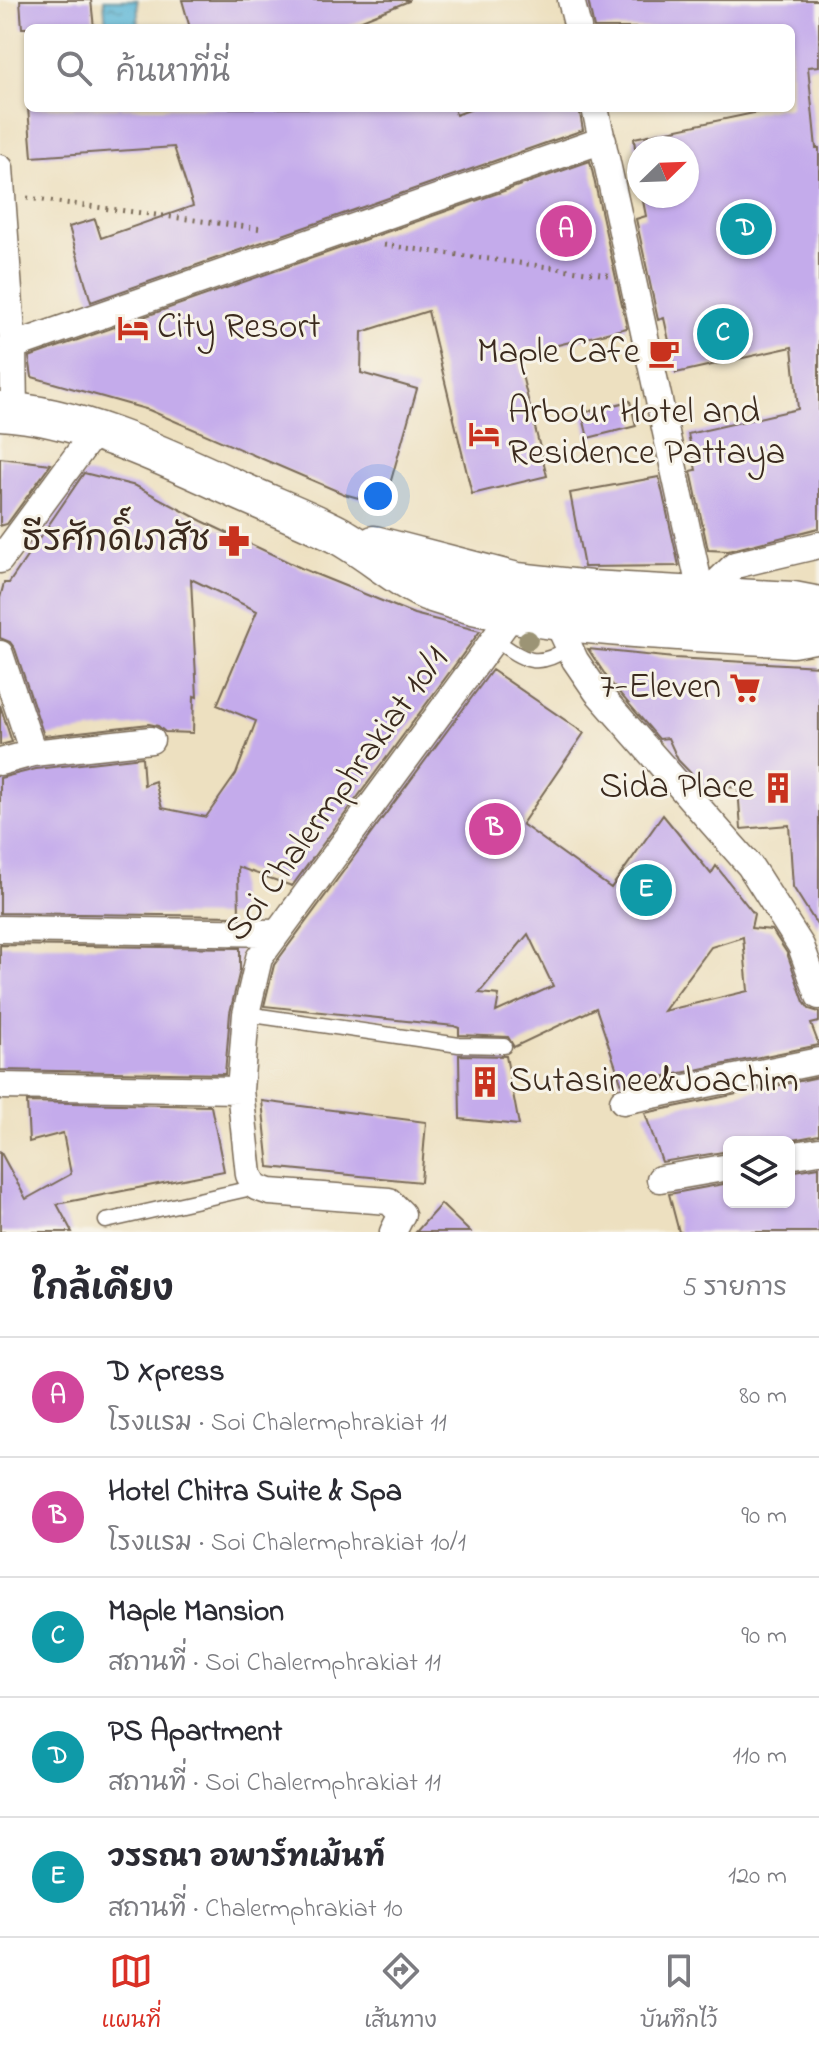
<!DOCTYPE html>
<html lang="th">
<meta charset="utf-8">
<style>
body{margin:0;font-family:"Indie Flower","Playpen Sans Thai",sans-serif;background:#f2f2f3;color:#2b2b33}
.controls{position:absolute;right:24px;bottom:24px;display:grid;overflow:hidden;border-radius:12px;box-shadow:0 2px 6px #0004}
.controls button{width:72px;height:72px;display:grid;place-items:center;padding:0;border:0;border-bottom:2px solid #e1e1e2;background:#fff;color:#2b2b33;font:40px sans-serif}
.compass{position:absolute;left:627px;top:136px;width:72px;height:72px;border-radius:50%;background:#fff;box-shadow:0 2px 6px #0004;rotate:67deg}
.you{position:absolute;left:378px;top:496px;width:28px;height:28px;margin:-20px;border:6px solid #fff;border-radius:50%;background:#1a73e8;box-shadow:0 0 0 12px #1a73e833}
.badge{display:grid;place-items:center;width:52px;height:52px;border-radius:50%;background:#d93025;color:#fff;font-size:26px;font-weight:700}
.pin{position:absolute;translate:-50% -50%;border:4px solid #fff;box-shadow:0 2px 8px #0006}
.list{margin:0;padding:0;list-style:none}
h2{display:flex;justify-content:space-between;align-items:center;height:104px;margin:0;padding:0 32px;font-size:34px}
h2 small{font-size:26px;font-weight:400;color:#7c7c81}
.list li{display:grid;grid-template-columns:52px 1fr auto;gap:24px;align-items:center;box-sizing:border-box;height:120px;padding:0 32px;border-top:2px solid #e1e1e2}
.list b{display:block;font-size:30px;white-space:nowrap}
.list p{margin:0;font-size:26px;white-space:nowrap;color:#7c7c81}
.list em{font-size:26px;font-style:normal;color:#7c7c81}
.icon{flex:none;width:44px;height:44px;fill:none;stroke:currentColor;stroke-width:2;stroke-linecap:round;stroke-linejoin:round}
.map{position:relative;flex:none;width:819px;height:1232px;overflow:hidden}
.search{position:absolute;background:#fff;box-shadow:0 2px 6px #0004;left:24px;right:24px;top:24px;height:88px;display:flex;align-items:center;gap:20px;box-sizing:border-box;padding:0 28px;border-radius:12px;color:#7c7c81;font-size:30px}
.sheet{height:704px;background:#fff}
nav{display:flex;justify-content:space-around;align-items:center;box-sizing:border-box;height:112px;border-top:2px solid #e1e1e2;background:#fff;font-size:22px;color:#7c7c81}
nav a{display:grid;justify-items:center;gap:4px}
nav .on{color:#d93025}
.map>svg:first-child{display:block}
.water{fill:url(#water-ripples);stroke:#486f7a;stroke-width:2}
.building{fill:#c4abeb;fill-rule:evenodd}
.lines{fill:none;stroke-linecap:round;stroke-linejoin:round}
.service-casing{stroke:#796a57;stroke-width:17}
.minor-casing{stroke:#796a57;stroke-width:29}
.secondary-casing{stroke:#796a57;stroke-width:41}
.path{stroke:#796a57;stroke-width:5;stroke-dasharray:2 6;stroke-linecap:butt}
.service{stroke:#fff;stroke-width:14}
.minor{stroke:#fff;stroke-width:26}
.secondary{stroke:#fff;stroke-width:38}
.tree{fill:#9c9474}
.labels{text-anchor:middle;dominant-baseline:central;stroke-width:6;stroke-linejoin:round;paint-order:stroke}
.poi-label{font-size:36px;fill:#3b2a1e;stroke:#f7f3e8;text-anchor:end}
.street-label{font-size:36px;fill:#3b2a1e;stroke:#f7f3e8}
</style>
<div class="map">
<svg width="819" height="1232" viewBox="0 0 819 1232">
<defs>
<pattern id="water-ripples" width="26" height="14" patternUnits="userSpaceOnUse" patternTransform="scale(2)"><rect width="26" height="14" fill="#56b4d5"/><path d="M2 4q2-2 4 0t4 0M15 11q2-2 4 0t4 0" fill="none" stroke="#4893ac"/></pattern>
</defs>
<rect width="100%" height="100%" fill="#f7f3e8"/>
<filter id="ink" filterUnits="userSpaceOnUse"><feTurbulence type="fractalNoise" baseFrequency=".0125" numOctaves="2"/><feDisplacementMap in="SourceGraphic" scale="16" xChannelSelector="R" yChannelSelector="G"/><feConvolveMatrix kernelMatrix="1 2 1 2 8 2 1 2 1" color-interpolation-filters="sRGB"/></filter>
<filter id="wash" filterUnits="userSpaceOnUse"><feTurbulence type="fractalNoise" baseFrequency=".006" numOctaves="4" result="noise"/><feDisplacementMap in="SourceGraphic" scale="32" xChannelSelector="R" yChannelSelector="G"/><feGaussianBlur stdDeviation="1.8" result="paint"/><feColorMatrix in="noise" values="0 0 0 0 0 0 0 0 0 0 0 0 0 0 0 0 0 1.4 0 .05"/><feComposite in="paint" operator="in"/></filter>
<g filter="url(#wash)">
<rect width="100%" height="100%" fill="#ede0c0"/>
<!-- water -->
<path class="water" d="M104,0H137L139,28H106Z"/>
<g id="blocks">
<!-- building -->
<path class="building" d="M20,0H91L94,28H22Z
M182,0H409V1L342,28H190Z
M588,0H819V66L808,67L816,148H819V528L728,551L708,550L691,471L696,470L688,434L798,409L792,347L676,373L664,318L658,320L636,219L646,216L642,196H687V148H635L634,138L778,108H791V28H594Z
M28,108H454L456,115L475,108H579L583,130L91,302L69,227L95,219L101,238L193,206L174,147L32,157Z
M590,161L627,328L517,355L547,476L472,494L428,311L362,332L361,373L417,389L384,505L344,494L149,410L32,377L29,357Z
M630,401L636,426L588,438L582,413Z
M0,458L51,464L7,524L0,526Z
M84,473L136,486L202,521L303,569L414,614L480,631L292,886L238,867L239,916L0,913V778L36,769L142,757L144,785L155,781L162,808L206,817L236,774L256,721L217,705L257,611L191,579L197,697L194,696L193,733L165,732L158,726L149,724L44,736L15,649L10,642L0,638V598L4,583H9Z
M659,477L679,566L584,567L570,493Z
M588,649L674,658L819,666V928L793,887L789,825L741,829L738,787L706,789L678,760L668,738L659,739L610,682Z
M492,670L584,733L522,824L611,888L663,815L711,874L716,866L754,914L751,928L772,930L787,953L804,1002L809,1009L819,1012V1022L811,1024L819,1045L622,1085L596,1008L514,1047L508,1037L459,1035V1028L454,1026L264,1006L274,965ZM528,934L553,986L496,1012L499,995L479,993ZM743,937L748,991L664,1011L711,947Z
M0,705L12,742L0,745Z
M0,945L240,948V970L230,1013L225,1074L0,1070Z
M459,1055L506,1056L519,1125L460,1119Z
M819,1077V1135L782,1142H729V1151L662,1162L645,1113Z
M262,1101L426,1122L421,1182L269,1167Z
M27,1102L211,1106L224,1171L57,1204L72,1232H0V1151L26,1199L71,1174L63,1133L29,1142Z
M819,1167V1232H679L669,1194L729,1183V1202H789V1172Z
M441,1204L470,1232H416Z"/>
</g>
</g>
<g filter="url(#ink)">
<use href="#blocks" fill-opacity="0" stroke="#796a57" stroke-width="2"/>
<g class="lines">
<defs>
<path id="service" d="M494,639C524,660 536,670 568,648
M246,1014L459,1045L504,1046
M106,1221L256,1187"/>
<path id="minor" d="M571,0L578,28
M595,108L702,597
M0,168L13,346L14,411
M13,346L603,140
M0,560L96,430
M702,597L735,565L819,545
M557,621L575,660L597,692L750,866L801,946L819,996
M0,654L33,753
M0,762L33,753L151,740
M0,929L276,933
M0,1086L240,1090
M623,1101L819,1061
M789,1156L819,1151
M660,1179L729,1167
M393,1232L402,1214L389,1201L270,1192L256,1187L249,1175L240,1090L246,1014L259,958L512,615"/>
<path id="secondary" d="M0,411C80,415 168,458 240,491C273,506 308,519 340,536C368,551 405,584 432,593C545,631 674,629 792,638L819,633
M374,545L517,582L590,590L793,601L819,606"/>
</defs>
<!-- service casing -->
<use href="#service" class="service-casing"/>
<!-- minor casing -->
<use href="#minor" class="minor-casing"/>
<!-- secondary casing -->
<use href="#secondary" class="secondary-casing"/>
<!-- path -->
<path class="path" d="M27,198L263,229
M384,245L608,275"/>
<!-- service -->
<use href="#service" class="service"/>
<!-- minor -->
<use href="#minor" class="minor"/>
<!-- secondary -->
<use href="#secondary" class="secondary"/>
</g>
<!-- trees -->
<circle class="tree" cx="528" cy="640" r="10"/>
</g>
<!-- icons -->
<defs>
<symbol id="hotel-bare" viewBox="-9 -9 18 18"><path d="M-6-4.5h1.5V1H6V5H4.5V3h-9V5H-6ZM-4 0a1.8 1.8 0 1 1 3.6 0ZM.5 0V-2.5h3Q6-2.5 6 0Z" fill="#c8321e" stroke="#f7f3e8" stroke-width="2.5" paint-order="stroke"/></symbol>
<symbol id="cafe-bare" viewBox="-9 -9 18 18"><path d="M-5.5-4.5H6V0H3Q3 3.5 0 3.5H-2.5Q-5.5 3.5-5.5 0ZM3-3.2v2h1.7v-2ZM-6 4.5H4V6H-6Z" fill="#c8321e" stroke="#f7f3e8" stroke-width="2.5" paint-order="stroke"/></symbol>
<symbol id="pharmacy-bare" viewBox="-9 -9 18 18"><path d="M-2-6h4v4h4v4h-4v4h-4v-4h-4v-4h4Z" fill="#c8321e" stroke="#f7f3e8" stroke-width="2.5" paint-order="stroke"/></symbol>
<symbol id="supermarket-bare" viewBox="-9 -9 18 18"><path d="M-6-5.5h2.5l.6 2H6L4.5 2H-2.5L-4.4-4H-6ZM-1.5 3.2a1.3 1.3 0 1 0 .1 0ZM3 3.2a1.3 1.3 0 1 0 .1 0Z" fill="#c8321e" stroke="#f7f3e8" stroke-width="2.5" paint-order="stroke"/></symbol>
<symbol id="building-bare" viewBox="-9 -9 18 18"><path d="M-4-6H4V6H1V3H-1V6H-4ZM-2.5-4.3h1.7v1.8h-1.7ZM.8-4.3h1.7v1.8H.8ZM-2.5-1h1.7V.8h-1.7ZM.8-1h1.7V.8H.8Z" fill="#c8321e" stroke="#f7f3e8" stroke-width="2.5" paint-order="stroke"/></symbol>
</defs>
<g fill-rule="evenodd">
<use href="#hotel-bare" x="111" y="306" width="44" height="44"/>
<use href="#cafe-bare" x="642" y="331" width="44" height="44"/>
<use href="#hotel-bare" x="462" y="412" width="44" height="44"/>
<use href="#pharmacy-bare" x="212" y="519" width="44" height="44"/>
<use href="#supermarket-bare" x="723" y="666" width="44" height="44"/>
<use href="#building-bare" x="756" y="766" width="44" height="44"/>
<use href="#building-bare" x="463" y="1060" width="44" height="44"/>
</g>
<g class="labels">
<!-- poi labels -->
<g class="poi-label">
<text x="157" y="328" text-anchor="start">City Resort</text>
<text x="640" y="353">Maple Cafe</text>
<text x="508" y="413" text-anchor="start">Arbour Hotel and<tspan x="508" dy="41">Residence Pattaya</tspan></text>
<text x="210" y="541">ธีรศักดิ์เภสัช</text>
<text x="721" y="688">7-Eleven</text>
<text x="754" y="788">Sida Place</text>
<text x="509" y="1082" text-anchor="start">Sutasinee&amp;Joachim</text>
</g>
<!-- street labels -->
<g class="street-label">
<text transform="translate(338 795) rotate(-54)">Soi Chalermphrakiat 10/1</text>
</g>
</g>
</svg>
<div class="controls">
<button><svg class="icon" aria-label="layers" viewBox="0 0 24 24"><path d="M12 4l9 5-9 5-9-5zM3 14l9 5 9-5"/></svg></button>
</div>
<svg class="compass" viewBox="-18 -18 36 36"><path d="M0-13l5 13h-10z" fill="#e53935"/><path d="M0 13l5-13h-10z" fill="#7c7c81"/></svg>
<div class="you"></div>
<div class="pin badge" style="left:566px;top:231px;background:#d1479c">A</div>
<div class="pin badge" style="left:495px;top:829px;background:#d1479c">B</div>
<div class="pin badge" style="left:723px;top:334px;background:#0f9aa8">C</div>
<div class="pin badge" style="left:746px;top:229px;background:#0f9aa8">D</div>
<div class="pin badge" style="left:646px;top:890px;background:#0f9aa8">E</div>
<div class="search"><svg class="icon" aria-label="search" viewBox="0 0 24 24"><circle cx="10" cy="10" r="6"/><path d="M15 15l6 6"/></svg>ค้นหาที่นี่</div>
</div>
<section class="sheet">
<h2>ใกล้เคียง<small>5 รายการ</small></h2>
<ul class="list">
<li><span class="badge" style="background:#d1479c">A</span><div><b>D Xpress</b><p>โรงแรม · Soi Chalermphrakiat 11</p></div><em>80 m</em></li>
<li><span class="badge" style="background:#d1479c">B</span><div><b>Hotel Chitra Suite &amp; Spa</b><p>โรงแรม · Soi Chalermphrakiat 10/1</p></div><em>90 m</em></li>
<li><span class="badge" style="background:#0f9aa8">C</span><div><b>Maple Mansion</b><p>สถานที่ · Soi Chalermphrakiat 11</p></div><em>90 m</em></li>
<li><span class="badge" style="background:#0f9aa8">D</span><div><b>PS Apartment</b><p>สถานที่ · Soi Chalermphrakiat 11</p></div><em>110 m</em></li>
<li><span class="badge" style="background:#0f9aa8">E</span><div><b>วรรณา อพาร์ทเม้นท์</b><p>สถานที่ · Chalermphrakiat 10</p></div><em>120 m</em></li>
</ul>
</section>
<nav>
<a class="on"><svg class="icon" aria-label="map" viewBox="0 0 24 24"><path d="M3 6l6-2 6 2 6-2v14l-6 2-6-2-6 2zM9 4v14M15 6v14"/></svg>แผนที่</a>
<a><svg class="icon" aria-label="directions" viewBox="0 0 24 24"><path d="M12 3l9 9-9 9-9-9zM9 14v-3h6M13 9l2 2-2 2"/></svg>เส้นทาง</a>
<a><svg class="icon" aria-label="saved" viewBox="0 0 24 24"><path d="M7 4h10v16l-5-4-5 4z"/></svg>บันทึกไว้</a>
</nav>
